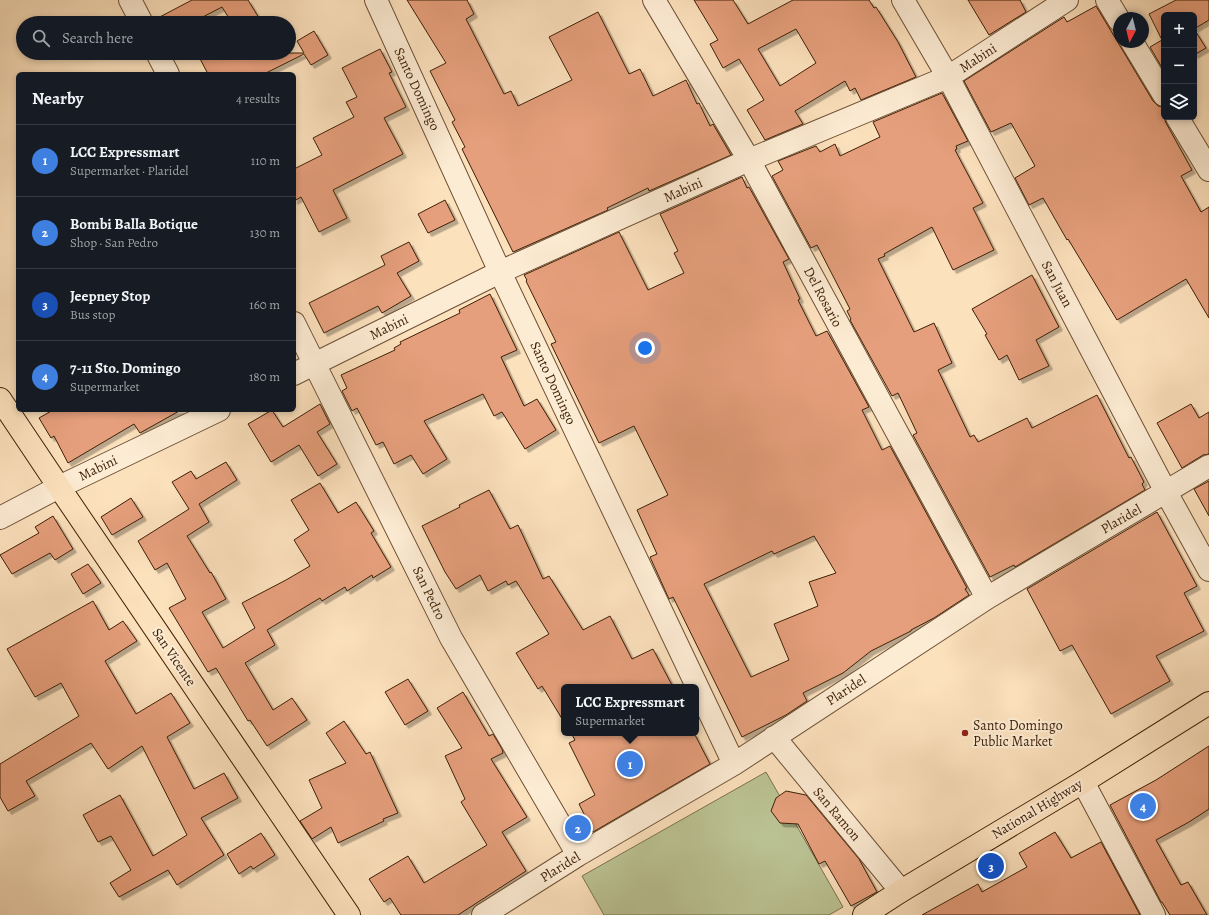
<!DOCTYPE html>
<meta charset="utf-8">
<style>
body{margin:0;font-family:Alegreya,serif;background:#242831;color:#f1f3f6}
.controls{position:absolute;right:12px;top:12px;display:grid;overflow:hidden;border-radius:6px;box-shadow:0 2px 6px #0003}
.controls button{width:36px;height:36px;display:grid;place-items:center;padding:0;border:0;border-bottom:1px solid #363941;background:#171b24;color:#f1f3f6;font:20px sans-serif}
.compass{position:absolute;left:1113px;top:12px;width:36px;height:36px;border-radius:50%;background:#171b24;box-shadow:0 2px 6px #0003;rotate:187deg}
.you{position:absolute;left:645px;top:348px;width:14px;height:14px;margin:-10px;border:3px solid #fff;border-radius:50%;background:#1a73e8;box-shadow:0 0 0 6px #1a73e833}
.badge{display:grid;place-items:center;width:26px;height:26px;border-radius:50%;background:#c59692;color:#fff;font-size:13px;font-weight:700}
.pin{position:absolute;translate:-50% -50%;border:2px solid #fff;box-shadow:0 1px 4px #0006}
.popup{position:absolute;left:561px;top:684px;width:138px;height:52px;box-sizing:border-box;display:grid;place-content:center;border-radius:6px;background:#171b24;filter:drop-shadow(0 1px 3px #0005);font-size:13px;white-space:nowrap;color:#9ea1a6}
.popup b{font-size:15px;color:#f1f3f6}
.popup::after{content:'';position:absolute;left:50%;top:100%;margin-left:-8px;border:8px solid transparent;border-top-color:#171b24}
.list{margin:0;padding:0;list-style:none}
h2{display:flex;justify-content:space-between;align-items:center;height:52px;margin:0;padding:0 16px;font-size:17px}
h2 small{font-size:13px;font-weight:400;color:#9ea1a6}
.list li{display:grid;grid-template-columns:26px 1fr auto;gap:12px;align-items:center;box-sizing:border-box;height:72px;padding:0 16px;border-top:1px solid #363941}
.list b{display:block;font-size:15px;white-space:nowrap}
.list p{margin:0;font-size:13px;white-space:nowrap;color:#9ea1a6}
.list em{font-size:13px;font-style:normal;color:#9ea1a6}
.icon{flex:none;width:22px;height:22px;fill:none;stroke:currentColor;stroke-width:2;stroke-linecap:round;stroke-linejoin:round}
.map{position:relative;flex:none;width:1209px;height:915px;overflow:hidden}
.search{position:absolute;background:#171b24;box-shadow:0 2px 6px #0003;left:16px;top:16px;width:280px;height:44px;display:flex;align-items:center;gap:10px;box-sizing:border-box;padding:0 14px;border-radius:22px;color:#9ea1a6;font-size:15px}
.panel{position:absolute;background:#171b24;box-shadow:0 2px 6px #0003;left:16px;top:72px;width:280px;height:340px;border-radius:6px}
.map>svg:first-child{display:block}
.green{fill:#bbc394;stroke:#7c714d}
.building{fill:#e69f7b;stroke:#3d1f06;fill-rule:evenodd;filter:url(#shadow)}
.lines{fill:none;stroke-linecap:round;stroke-linejoin:round}
.minor-casing{stroke:#6d5034;stroke-width:24}
.major-casing{stroke:#3d1f06;stroke-width:24}
.minor{stroke:#fdecd4;stroke-width:22}
.major{stroke:#fce1bd;stroke-width:22}
.poi-dot{fill:#8f2418;stroke:#fdecd4;stroke-width:1.5}
.labels{text-anchor:middle;dominant-baseline:central;stroke-width:4;stroke-linejoin:round;paint-order:stroke}
.street-label{font-size:14px;fill:#3d1f06;stroke:#fdecd4}
.poi-label{font-size:14px;fill:#3d1f06;stroke:#fdecd4;text-anchor:start}
</style>
<div class="map">
<svg width="1209" height="915" viewBox="0 0 1209 915">
<defs>
<filter id="shadow"><feDropShadow dx="3.5" dy="3.5" stdDeviation="0" flood-color="#0004"/></filter>
</defs>
<rect width="100%" height="100%" fill="#fce1bd"/>
<filter id="stains"><feTurbulence type="fractalNoise" baseFrequency=".005" numOctaves="4"/><feColorMatrix values="0 0 0 0 .2 0 0 0 0 .09 0 0 0 0 .02 0 0 0 .5 -.17"/></filter>
<radialGradient id="worn" r=".72"><stop offset=".6" stop-color="#630" stop-opacity="0"/><stop offset="1" stop-color="#630" stop-opacity=".3"/></radialGradient>
<!-- green -->
<path class="green" d="M766,772L843,907L829,915H604L582,876Z"/>
<!-- building -->
<path class="building" d="M192,0H248L262,23H232L222,7L191,23H154V20Z
M407,0H467L474,14L466,19L504,94L511,91L518,106L572,80L549,37L598,12L629,74L640,69L653,96L686,80L697,104L699,103L710,126L713,124L731,155L649,191L648,188L607,208L608,210L513,252L462,149L465,147L452,122L455,120L430,71L446,63Z
M694,0H733L748,24L793,0H869L874,8L876,7L898,42L916,77L861,100L855,88L850,91L845,81L795,111L803,124L765,140L747,110L764,100L739,59L723,68L710,44L718,40ZM796,29L816,63L780,86L758,49Z
M968,0H1020L1026,12L989,35Z
M1176,0H1209V20L1194,29L1206,48L1194,55V15H1164V71L1150,47L1162,40L1149,14Z
M1096,6L1153,101L1158,106L1164,107V117L1166,123L1192,170L1181,176L1201,212L1209,207V318L1186,279L1117,320L1068,239L1067,240L1043,198L1029,205L1015,178L1035,166L1011,123L991,132L964,81L1064,17L1067,22Z
M314,31L328,55L311,65L304,54L264,74H208L197,53H304L297,41Z
M380,49L392,72L389,73L406,107L384,118L403,154L333,190L347,218L319,232L301,197L294,201V169L322,155L313,138L354,117L346,102L357,97L342,68Z
M942,93L968,141L956,146L957,149L955,150L983,203L973,208L994,250L953,270L932,227L884,254L885,256L878,259L914,332L934,323L952,363L938,370L970,437L974,435L978,442L1027,418L1032,428L1097,395L1129,458L1131,457L1144,482L1142,484L1145,490L1015,567L1014,565L990,577L913,435L917,433L898,393L892,396L850,320L851,319L847,311L850,309L817,245L811,248L772,176L783,170L778,161L816,146L820,152L835,144L840,156L880,137L873,122Z
M742,177L747,188L749,187L789,259L783,262L800,299L798,300L816,336L827,331L869,407L862,410L882,450L890,446L967,588L965,589L969,595L934,618L911,630V631L871,651L843,673L803,693L807,701L786,715L742,737L673,597L669,599L650,557L657,554L637,510L668,495L634,426L599,443L551,344L556,342L526,281L527,280L524,275L619,232L648,290L684,273L674,253L678,251L660,214ZM814,536L836,573L809,582L818,606L774,624L789,660L751,677L704,584L772,551L774,554Z
M445,200L455,220L428,233L418,214Z
M409,242L419,261L397,273L411,296L382,313L378,306L324,333L309,303L385,265L381,256Z
M1032,275L1059,327L1036,340L1049,366L1019,380L1007,355L999,360L985,335L987,334L972,309Z
M490,294L517,350L501,357L524,406L537,399L556,430L525,449L502,412L494,416L483,394L424,421L447,459L423,474L411,455L394,464L383,442L376,445L357,408L352,411L342,391L347,388L341,375L395,350L394,348L401,344L400,342L460,313L459,310Z
M320,404L330,424L317,432L337,464L318,476L299,445L271,462L248,424L272,410L283,427Z
M1191,404L1199,418L1209,412V454L1203,455L1182,468L1157,423Z
M53,410H181L140,433L134,424L68,463L54,436L51,438L39,418Z
M226,462L237,480L199,504L209,522L187,536L210,573L211,572L226,599L202,612L223,648L255,628L242,603L286,580L310,566L294,540L309,530L291,500L320,483L338,513L356,502L374,531L371,533L391,567L373,578L372,575L347,591L345,587L322,601L320,598L267,630L275,645L245,663L273,710L292,698L307,720L267,746L250,720L248,721L216,668L208,672L169,608L186,599L167,563L155,570L138,541L189,509L172,482L191,471L196,479Z
M1209,481V516L1194,489Z
M489,490L510,529L518,525L543,579L549,576L583,630L610,616L632,659L653,649L673,687H564V722L542,686L538,689L516,653L549,634L516,581L508,585L506,581L488,591L480,575L456,589L445,572L422,526L460,507L459,505Z
M131,498L143,517L112,535L101,517Z
M1157,512L1197,586L1184,593L1204,631L1156,656L1170,681L1111,714L1072,645L1060,651L1027,589Z
M53,516L73,549L55,560L50,553L12,574L0,555L39,533L35,527Z
M88,564L101,583L83,594L71,574Z
M93,601L109,630L123,621L137,641L105,661L136,714L171,693L190,723L167,737L194,789L224,773L238,798L201,818L224,855L177,885L168,870L119,897L110,883L131,870L111,836L98,842L83,815L120,795L153,856L187,835L142,746L108,769L91,743L26,781L35,796L8,811L0,797V764L79,716L61,683L35,697L7,649Z
M408,679L428,711L405,725L385,692Z
M463,692L489,736L493,734L502,749L503,753L491,759L527,817L502,832L526,871L458,915H401L390,898L384,902L369,879L408,856L424,883L487,845L461,802L465,799L445,756L462,748L437,708Z
M344,721L366,754L370,752L398,813L383,819L384,821L338,843L331,827L312,839L300,821L322,808L309,780L346,763L326,733Z
M571,733H694L710,764L593,832L579,804L595,795L569,743L575,740Z
M1209,746V809L1189,822L1156,840L1181,885L1188,882L1207,915H1170L1162,902H1161L1110,805L1156,780Z
M786,791L806,795L859,859L877,892L851,906L825,861L819,864L798,824L780,823L771,811L776,798Z
M1055,832L1071,858L1101,842L1140,915H922L978,884L982,892L1027,867L1019,853Z
M261,833L275,855L253,869L251,866L239,874L227,854Z"/>
<g class="lines">
<defs>
<path id="minor" d="M130,0L142,23
M376,0L500,272L734,764
M654,0L749,160L987,598
M903,0L948,77L1166,492L1209,570
M1107,0L1119,20
M1132,42L1164,95
M157,53L168,74
M1177,117L1209,170
M294,323L451,638L578,855
M294,374L500,272L749,160L948,77L1067,0
M0,518L59,487L219,410
M774,737L901,891
M1083,782L1154,915
M483,915L578,855L734,764L987,598L1209,466"/>
<path id="major" d="M0,399L59,487L349,915
M864,915L901,891L1083,782L1209,703"/>
</defs>
<!-- minor casing -->
<use href="#minor" class="minor-casing"/>
<!-- major casing -->
<use href="#major" class="major-casing"/>
<!-- minor -->
<use href="#minor" class="minor"/>
<!-- major -->
<use href="#major" class="major"/>
</g>
<!-- markers -->
<circle class="poi-dot" cx="965" cy="733" r="4"/>
<g class="labels">
<!-- street labels -->
<g class="street-label">
<text transform="translate(978 58) rotate(-33)">Mabini</text>
<text transform="translate(417 89) rotate(65)">Santo Domingo</text>
<text transform="translate(683 190) rotate(-24)">Mabini</text>
<text transform="translate(1057 284) rotate(62)">San Juan</text>
<text transform="translate(823 297) rotate(62)">Del Rosario</text>
<text transform="translate(389 327) rotate(-26)">Mabini</text>
<text transform="translate(553 383) rotate(65)">Santo Domingo</text>
<text transform="translate(98 468) rotate(-26)">Mabini</text>
<text transform="translate(1121 519) rotate(-30)">Plaridel</text>
<text transform="translate(429 593) rotate(64)">San Pedro</text>
<text transform="translate(174 657) rotate(56)">San Vicente</text>
<text transform="translate(846 690) rotate(-33)">Plaridel</text>
<text transform="translate(1037 809) rotate(-31)">National Highway</text>
<text transform="translate(837 814) rotate(50)">San Ramon</text>
<text transform="translate(560 867) rotate(-32)">Plaridel</text>
</g>
<!-- poi labels -->
<g class="poi-label">
<text x="973" y="725">Santo Domingo<tspan x="973" dy="16">Public Market</tspan></text>
</g>
</g>
<rect width="100%" height="100%" filter="url(#stains)"/>
<rect width="100%" height="100%" fill="url(#worn)"/>
</svg>
<div class="controls">
<button>+</button>
<button>−</button>
<button><svg class="icon" aria-label="layers" viewBox="0 0 24 24"><path d="M12 4l9 5-9 5-9-5zM3 14l9 5 9-5"/></svg></button>
</div>
<svg class="compass" viewBox="-18 -18 36 36"><path d="M0-13l5 13h-10z" fill="#e53935"/><path d="M0 13l5-13h-10z" fill="#9ea1a6"/></svg>
<div class="you"></div>
<div class="pin badge" style="left:630px;top:764px;background:#3f7fe0">1</div>
<div class="popup"><b>LCC Expressmart</b>Supermarket</div>
<div class="pin badge" style="left:578px;top:828px;background:#3f7fe0">2</div>
<div class="pin badge" style="left:991px;top:866px;background:#1a4fb4">3</div>
<div class="pin badge" style="left:1143px;top:806px;background:#3f7fe0">4</div>
<div class="search"><svg class="icon" aria-label="search" viewBox="0 0 24 24"><circle cx="10" cy="10" r="6"/><path d="M15 15l6 6"/></svg>Search here</div>
<section class="panel">
<h2>Nearby<small>4 results</small></h2>
<ul class="list">
<li><span class="badge" style="background:#3f7fe0">1</span><div><b>LCC Expressmart</b><p>Supermarket · Plaridel</p></div><em>110 m</em></li>
<li><span class="badge" style="background:#3f7fe0">2</span><div><b>Bombi Balla Botique</b><p>Shop · San Pedro</p></div><em>130 m</em></li>
<li><span class="badge" style="background:#1a4fb4">3</span><div><b>Jeepney Stop</b><p>Bus stop</p></div><em>160 m</em></li>
<li><span class="badge" style="background:#3f7fe0">4</span><div><b>7-11 Sto. Domingo</b><p>Supermarket</p></div><em>180 m</em></li>
</ul>
</section>
</div>
